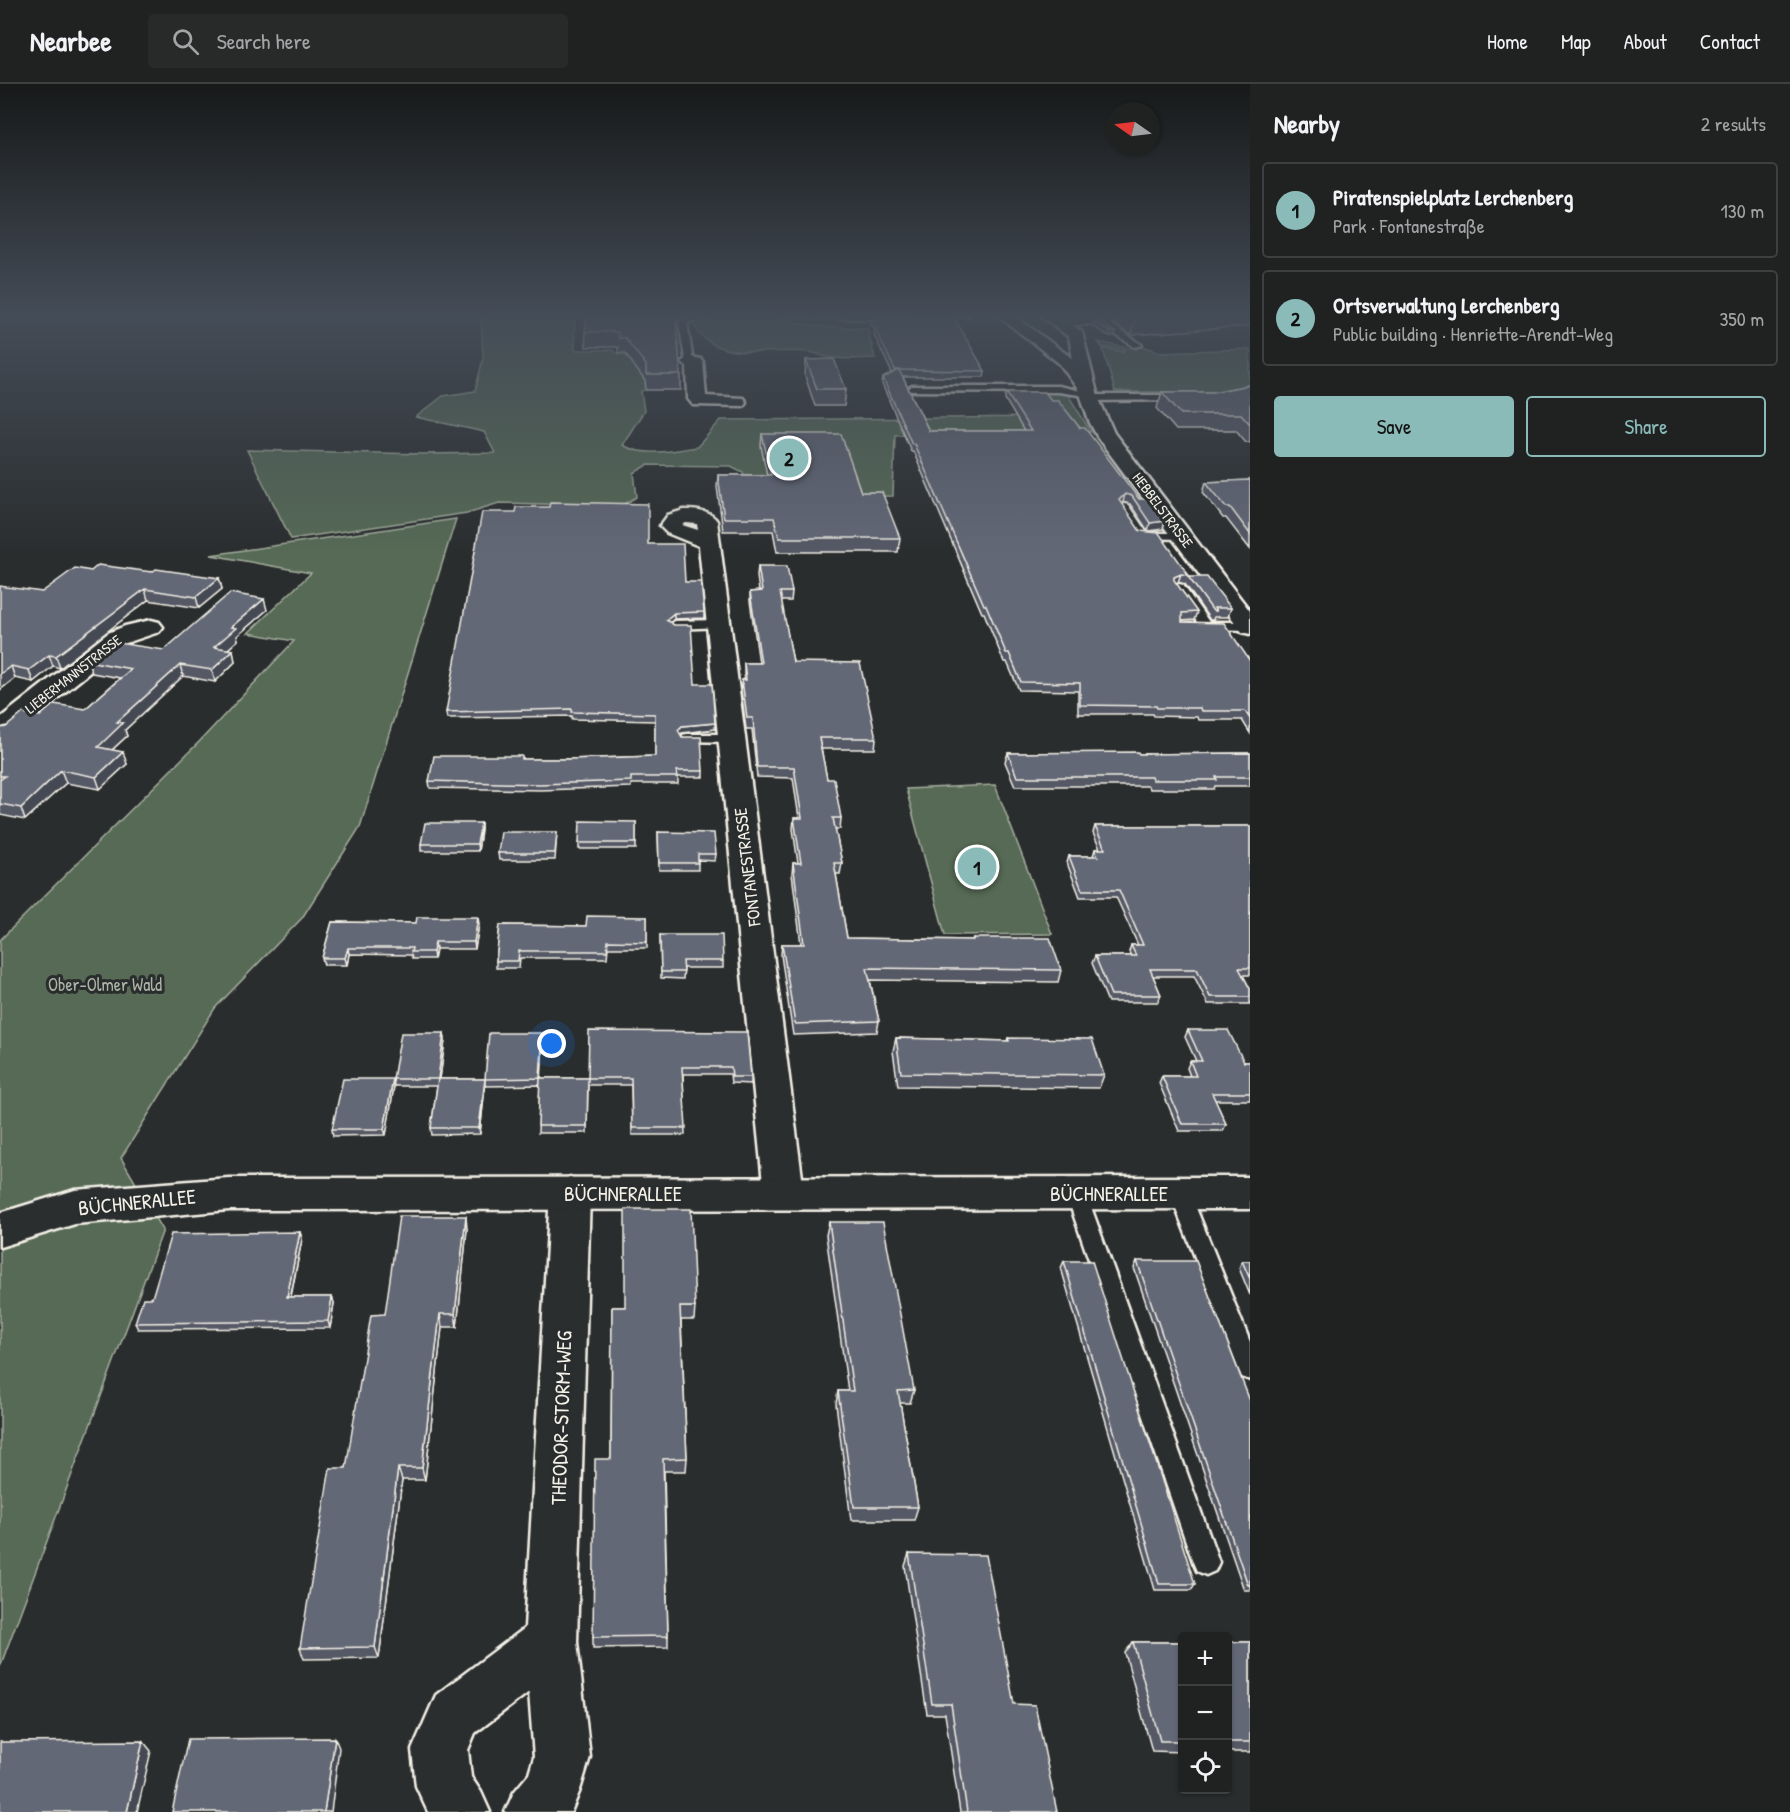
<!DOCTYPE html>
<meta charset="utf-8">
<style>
body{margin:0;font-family:"Patrick Hand",sans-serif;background:#282a2a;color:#f1f3f6}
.controls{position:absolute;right:18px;bottom:18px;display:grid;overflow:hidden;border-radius:6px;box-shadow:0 2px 4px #0004}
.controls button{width:54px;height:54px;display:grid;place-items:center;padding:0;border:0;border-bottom:2px solid #3d3f40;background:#202222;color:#f1f3f6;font:30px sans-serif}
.compass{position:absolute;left:1106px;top:18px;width:54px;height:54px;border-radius:50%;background:#202222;box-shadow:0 2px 4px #0004;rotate:284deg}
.you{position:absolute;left:552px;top:960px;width:21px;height:21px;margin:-15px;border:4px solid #fff;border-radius:50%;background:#1a73e8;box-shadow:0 0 0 9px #1a73e833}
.badge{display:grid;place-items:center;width:39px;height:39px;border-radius:50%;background:#8bbbb9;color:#111;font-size:20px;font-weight:700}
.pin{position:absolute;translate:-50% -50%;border:3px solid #fff;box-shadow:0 2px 6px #0006}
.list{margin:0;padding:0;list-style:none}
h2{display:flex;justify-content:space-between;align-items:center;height:78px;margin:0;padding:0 24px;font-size:26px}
h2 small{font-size:20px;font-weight:400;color:#a2a4a5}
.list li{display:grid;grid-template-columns:39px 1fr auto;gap:18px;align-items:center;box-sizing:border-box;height:96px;margin:0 12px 12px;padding:0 12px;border:2px solid #3d3f40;border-radius:6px}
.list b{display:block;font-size:22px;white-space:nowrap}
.list p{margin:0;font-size:20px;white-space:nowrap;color:#a2a4a5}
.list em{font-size:20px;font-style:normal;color:#a2a4a5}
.actions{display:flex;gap:12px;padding:18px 24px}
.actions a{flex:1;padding:14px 0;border:2px solid #8bbbb9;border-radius:6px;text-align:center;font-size:21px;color:#8bbbb9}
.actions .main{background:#8bbbb9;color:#111}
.icon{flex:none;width:33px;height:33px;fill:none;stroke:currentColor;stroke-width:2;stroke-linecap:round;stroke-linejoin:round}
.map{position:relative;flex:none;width:1250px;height:1728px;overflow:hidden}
header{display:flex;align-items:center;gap:36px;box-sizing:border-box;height:84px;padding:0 30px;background:#202222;border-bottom:2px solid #3d3f40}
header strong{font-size:28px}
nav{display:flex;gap:33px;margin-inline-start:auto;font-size:21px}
.search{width:420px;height:54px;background:#282a2a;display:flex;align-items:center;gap:15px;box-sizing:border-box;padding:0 21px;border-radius:6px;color:#a2a4a5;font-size:22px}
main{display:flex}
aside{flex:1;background:#202222}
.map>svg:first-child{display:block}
.green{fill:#566a55;stroke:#a5ae9e;stroke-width:1.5}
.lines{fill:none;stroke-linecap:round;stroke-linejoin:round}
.service-casing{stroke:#f4f1e8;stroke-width:5}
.minor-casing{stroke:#f4f1e8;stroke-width:5}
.tertiary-casing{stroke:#f4f1e8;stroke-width:5}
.service{fill:#2a2d2e;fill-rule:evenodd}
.minor{fill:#2a2d2e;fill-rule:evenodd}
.tertiary{fill:#2a2d2e;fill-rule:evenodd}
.wall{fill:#555965;stroke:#f4f1e8;stroke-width:1.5}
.shaded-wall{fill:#454953;stroke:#f4f1e8;stroke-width:1.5}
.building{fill:#636876;stroke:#f4f1e8;stroke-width:1.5}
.labels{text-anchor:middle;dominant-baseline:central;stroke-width:6;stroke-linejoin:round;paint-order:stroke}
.far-street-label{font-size:15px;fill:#f4f1e8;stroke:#2a2d2e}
.street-label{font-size:18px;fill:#f4f1e8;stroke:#2a2d2e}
.park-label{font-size:18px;fill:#adb4a6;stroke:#2a2d2e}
.near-street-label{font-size:21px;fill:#f4f1e8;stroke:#2a2d2e}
</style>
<header>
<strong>Nearbee</strong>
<div class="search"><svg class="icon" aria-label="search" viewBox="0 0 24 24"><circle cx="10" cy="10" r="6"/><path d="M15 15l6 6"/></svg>Search here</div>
<nav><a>Home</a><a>Map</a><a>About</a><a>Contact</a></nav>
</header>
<main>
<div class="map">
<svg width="1250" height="1728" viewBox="0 0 1250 1728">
<rect width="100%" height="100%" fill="#2a2d2e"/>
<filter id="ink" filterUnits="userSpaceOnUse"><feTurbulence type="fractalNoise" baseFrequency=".0167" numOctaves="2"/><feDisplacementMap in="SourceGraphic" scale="12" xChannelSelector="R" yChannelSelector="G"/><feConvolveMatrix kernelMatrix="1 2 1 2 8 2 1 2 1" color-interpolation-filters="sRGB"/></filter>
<g filter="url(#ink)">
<!-- green -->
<path class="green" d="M481,230H584L574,233L575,266H612L618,270L644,272L646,306L641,307L644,327L622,361C644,374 673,366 697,363L721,336L1044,333L1031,307L1067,309L1091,348L895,351L893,412L750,414L743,388L731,382L648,381L634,389L637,413L621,422L499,419L467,429L291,455L247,366L423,370L495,369L484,348L416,333L443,312L475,307L483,275Z
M721,230H764L796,239L824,243L867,244L875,274C859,275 843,276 828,273C822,272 816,269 809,268C771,263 710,283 692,236Z
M1098,258L1128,264L1145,263L1160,268L1250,265V308H1115L1103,265L1123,268L1125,266L1102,263Z
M456,435L360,743L302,834L215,924L121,1074L163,1146L0,1583V856L199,658L294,557L248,549L311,489L211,471Z
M995,701L1052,850L945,851L906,705Z"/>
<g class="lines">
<defs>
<path id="service" d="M704,230H716L687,239L693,278L686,280L679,238Z
M784,230H971L967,232L866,235L788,232Z
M1097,233H1100L1142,261L1135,263L1094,237L1093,235Z
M912,302H1058L1090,309L1086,312L1058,308L909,307L908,305Z
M1180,311L1183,312V316L1088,317L1084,314L1088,311Z
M1124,420L1128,421L1147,449H1181L1186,452L1181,455L1140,454L1119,423Z
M1179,500L1183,501L1209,538H1250V546L1202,545L1173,503Z
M719,536L723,537V543L674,545L668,541L674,537Z
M687,650H732L739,654L732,658L682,657L680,654L682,651Z
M1076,1101L1083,1103L1086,1109L1219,1478L1215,1487L1206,1491L1197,1487L1193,1478L1066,1109L1069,1103Z
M1180,1101L1187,1103L1190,1109L1250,1258V1296L1242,1293L1239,1286L1170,1109L1173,1103Z"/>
<path id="minor" d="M1102,230H1182L1174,235L1058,242L1050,237L1058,232Z
M689,273L701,275L703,278L706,312L743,314L746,318L743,322L693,321L688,315L687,282L681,278Z
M684,426C695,426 711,427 717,437L804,1109L798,1120L784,1125L770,1120L764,1109L699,462L667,449L660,442L668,431ZM686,439L697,440L698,446L682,441Z
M151,536L159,538L163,543L159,548L126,559L9,653L0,655V634L108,549L125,542Z
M570,1093L584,1098L590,1109L577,1558L590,1673L580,1706L571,1728H505L514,1708L529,1690L534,1673L529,1608L475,1649L468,1666L471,1693L481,1708L490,1728H428L416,1702L412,1666L436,1611L525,1544L550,1109L556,1098Z"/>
<path id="tertiary" d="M996,230H1012L1073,275L1069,253L1039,230H1057L1082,248L1098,313L1114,349L1250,527V550L1242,548L1098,354L1089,337L1079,307L1060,280Z
M1250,1093V1125L229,1126L75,1140L0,1163V1129L75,1106L229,1094Z"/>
</defs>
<!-- service casing -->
<use href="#service" class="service-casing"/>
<!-- minor casing -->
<use href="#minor" class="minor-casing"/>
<!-- tertiary casing -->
<use href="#tertiary" class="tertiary-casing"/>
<!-- service -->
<use href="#service" class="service"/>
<!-- minor -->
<use href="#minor" class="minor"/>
<!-- tertiary -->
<use href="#tertiary" class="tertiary"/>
</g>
<!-- wall -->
<path class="wall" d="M675,230L681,291V306H646L645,297L625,269H618V263H586L585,248Z
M1118,230H1250V242L1131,251L1116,241Z
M872,234L985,287L984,293H903L929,347H1024L1005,315L1006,308L1051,316L1080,344L1163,445L1148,447L1130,420L1123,418L1121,420L1140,447L1190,493L1231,524L1228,533H1214L1213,536H1210L1185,500L1178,498L1176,499L1197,528L1194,536L1182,537V538L1250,577V649L1242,636H1198L1197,633L1154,632L1153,630H1078V607L1019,606L1007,578H1004L984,529H982L913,367H911L882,300L883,294L892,289L874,251L875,245L871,240Z
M1093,238L1115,248L1114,252L1109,253L1092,242Z
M806,276L846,305L844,322H815L805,292Z
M1250,301V358H1246L1236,346H1176L1157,324L1162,308H1213Z
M762,350L861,408L900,454L898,468H777L773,447H723L717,403L718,391H767L761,362Z
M1250,396V465L1226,434H1223L1203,408L1206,398Z
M648,460L685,498L704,528V534L674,535L670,538L695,600L715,639V645L682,649L681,650L703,687V693H678V700H631V703L541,706L430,704L429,697L522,675H569L655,672V637L572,635V632L447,634L446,628Z
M758,482L792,508L791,517H781L793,578L876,654L875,665H821L827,695L841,734L840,745H835L842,779L840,790H836L847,854L972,856L973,854L1061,886L1058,898L870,896L879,937L877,948L793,951L781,871L782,860H801L792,790L793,779H798L793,745L794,734H799L793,694L757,693L752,645H746L741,606L742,596H744V579H759L750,517V508L759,507L757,492Z
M91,487L152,488L219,494L222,505L199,524L148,516L60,584L53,582L33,598L15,594L0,606L42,508Z
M267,526L237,552L238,556L227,566H233L235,578L215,598L183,592L125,646L127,652L112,666L127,680L100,705L66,699L25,736L0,731V644L40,632L85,625L120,594L92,589L88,577L164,566Z
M1008,669L1139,670L1250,669V702H1215L1214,705H1149L1148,702H1015L1005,678Z
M636,738V765H579V759Z
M481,739V746L478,767H421V760Z
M1095,742H1250V891H1243L1250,905V920H1208L1194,892H1153L1161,911L1158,918H1108L1092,879L1095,872H1131L1129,868L1131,861H1138L1116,813H1080L1067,779L1069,772H1093L1095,765H1100L1093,749Z
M557,748L555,776H499L498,769Z
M658,748L716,770L715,777L698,776V786H659Z
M647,833V864H608L607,874H520L519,884H496V877L500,841L586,842Z
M332,838L479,840L475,865H436L434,875H412L411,871L349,870L347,881H324L322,874Z
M660,851L723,877V884H684L683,895L661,894Z
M1188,946L1244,978H1250V1016H1215L1226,1040L1223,1047H1179L1159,999L1162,992H1190L1187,984L1190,977H1196L1185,953Z
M747,948L751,993V1000L731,999L730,990H683L685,1051H632L631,1001H588L587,1049H538L540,1001L485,1002L480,1050L432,1051L431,1044L437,1002H394L386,1051L333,1052L332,1045L393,995L444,949L445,956L440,995H485L543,949L541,994H588Z
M896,954L1007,957L1008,954L1104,991L1099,1004L898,1002L893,967Z
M829,1138L914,1306L910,1319H900L918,1423L914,1436H851L836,1320L838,1307H848L826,1151Z
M467,1145L457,1243H442L425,1396H402L379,1574L304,1575L300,1564L385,1230Z
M300,1148L302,1155L291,1213H332L334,1219L330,1244L138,1245L135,1239L152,1214Z
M1064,1177L1195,1500L1191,1506H1155L1061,1184Z
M1137,1177L1250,1317V1506H1244L1134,1184Z
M1242,1177H1250V1211L1239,1184Z
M612,1223H695L694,1236H681L687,1374L686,1387H664L668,1552V1563L593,1564V1553L611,1375Z
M909,1470L1014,1620L1057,1728H960L945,1630H927L905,1482Z
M1133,1558H1182V1668L1152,1667L1125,1569Z
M1227,1558H1250V1668H1227Z"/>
<!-- shaded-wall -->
<path class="shaded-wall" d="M1136,230H1250V242L1131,251Z
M1110,248H1115L1114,252L1109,253Z
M1125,410L1123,418L1117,424L1119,416Z
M1165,437L1163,445L1148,447L1150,439Z
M1181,490L1178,498L1172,501L1174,493Z
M219,494L222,505L199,524L196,513Z
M145,505L148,516L60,584L56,572Z
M264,515L267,526L237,552L238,556L217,575L214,563L231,543Z
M674,529V535L666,542V536Z
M233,566L235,578L215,598L212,586Z
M49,571L53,582L33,598L29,586Z
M180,581L183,592L125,646L127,652L102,675L98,663L117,638Z
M11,582L15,594L0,606V590Z
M715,639V645L682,649L678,653V646L682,642Z
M123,668L127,680L100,705L96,693Z
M61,686L66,699L25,736L21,724Z
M481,739V746L478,767L477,760Z
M478,833L479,840L475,865L474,858Z
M435,858L436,865L434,875L433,868Z
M348,864L349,870L347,881L345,874Z
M444,949L445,956L439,1002L438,995Z
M543,949V956L541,1001L540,994Z
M393,995L394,1002L386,1051L384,1045Z
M485,995V1002L480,1050L479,1044Z
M466,1132L467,1145L457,1243L455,1230Z
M300,1148L302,1155L289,1220L287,1213Z
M332,1213L334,1219L330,1244L328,1237Z
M440,1230L442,1243L425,1396L422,1384Z
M398,1384L402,1396L379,1574L375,1563Z
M335,1654L339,1664L331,1728H324Z
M143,1657L151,1667L137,1728H127Z"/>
<!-- building -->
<path class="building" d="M587,230H675L681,291H646V281L625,254H618V248H585Z
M948,230L956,237L985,287L899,286L929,347H1031L1006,308H1045L1051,316H1058L1080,344H1085L1139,415H1149L1165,437L1150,439L1132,412L1125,410L1119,416L1140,447L1159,449L1190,493H1207L1231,524H1214L1216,527H1213L1187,491L1181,490L1174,493V496L1197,528L1182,529V538L1224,539L1250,577V635L1245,627H1201L1200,624H1157L1156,622L1080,621V599L1021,598L1009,569H1006L986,521H984L914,360H912L883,294L899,286H895L875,244H880L872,234Z
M1099,237L1115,248H1110L1093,238Z
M834,275L846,305H817L806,276Z
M1250,301V340L1241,330H1181L1162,308H1213Z
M762,350H841L861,408H882L900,454H779L774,434H724L718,391H771Z
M1250,396V450L1230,423H1226L1206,398Z
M550,418L648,420V460H683L685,498H701L704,528L674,529L666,536L674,541H691L695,600H712L715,639L682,642L678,646L682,653H701L703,687H677L678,693H631V697L540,700L429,697L434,672H522V675H569L655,672V630L572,628V625L446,628L482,428H515L516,423H549Z
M98,481L152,488L156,485L219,494L196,513L145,505L56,572L49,571L29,586L11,582L0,590V502L42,508L75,484L91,487Z
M758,482H787L792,508H780L793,578L860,579L876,654H819L827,695H834L841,734H833L842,779H834L847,854L973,856V854H1050L1061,886L867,884L879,937L795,940L782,860H804L793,779H801L794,734H802L794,683H757L753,634H747L742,596H746L744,579H761L750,508L762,507Z
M230,509L264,515L231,543L236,544L214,563L233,566L212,586L180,581L117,638L123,639L98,663L123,668L96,693L61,686L21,724L0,720V696L5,692H0V644L6,643L23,629L40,632L54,620L85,625L131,585L88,577L112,558L164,566Z
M1138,668L1139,670L1250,669V693H1216L1217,696H1152L1151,693H1017L1008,669Z
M580,737L636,738V759H579Z
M425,739H481L477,760H421Z
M1095,742H1250V884H1239L1250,905V913H1210L1197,885H1150L1161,911H1111L1095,872H1136L1131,861H1143L1119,806H1082L1069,772H1098L1095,765H1105Z
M501,748H557L555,769H498Z
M658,748L714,749L716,770H698V779H659Z
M587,832L647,833V858L608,857L607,867H519L518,877H496L500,841L586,842Z
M417,833H478L474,858H435L433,868H411L412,864H348L345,874H322L332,838L416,839Z
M660,851H722L723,877H683L684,888H661Z
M1188,946H1228L1244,978H1250V1009H1212L1226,1040H1182L1162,992H1196L1190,977H1202Z
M589,947L747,948L751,993H732L731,983H682L686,1044H632L631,994H588Z
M401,949H444L438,995H393Z
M489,949H543L540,994L485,995Z
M896,954L1009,957L1008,954L1092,955L1104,991L901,989Z
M540,994H588L587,1042H538Z
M343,995H393L384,1045H332Z
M438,995H485L479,1044H431Z
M625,1125H691L695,1223H680L687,1374L663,1375L668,1552L593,1553L595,1375H611L612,1223H625Z
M399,1132H466L455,1230H440L422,1384H398L375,1563L300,1564L330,1384H346L371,1231L385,1230Z
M829,1138H883L914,1306L898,1307L918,1423H854L838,1307H853Z
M300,1148L287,1213H332L328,1237L135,1239L143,1214H152L171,1150Z
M1064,1177H1092L1195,1500H1159Z
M1137,1177H1196L1250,1317V1501H1248Z
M1242,1177H1250V1195Z
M909,1470L986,1471L1014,1620L1035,1621L1057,1728H967L951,1620H932Z
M1133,1558H1182V1657H1160Z
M1227,1558H1250V1658H1227Z
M335,1654L324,1728H172L188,1655Z
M143,1657L127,1728H0V1658Z"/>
</g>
<!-- sky -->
<linearGradient id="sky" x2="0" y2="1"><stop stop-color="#171919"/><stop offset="0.49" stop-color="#444c57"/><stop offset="1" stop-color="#444c57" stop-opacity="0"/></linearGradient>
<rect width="1250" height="472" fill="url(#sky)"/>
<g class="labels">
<!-- far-street labels -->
<g class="far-street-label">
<text transform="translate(1163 426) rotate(53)">HEBBELSTRASSE</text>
<text transform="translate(73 590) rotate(-38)">LIEBERMANNSTRASSE</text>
</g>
<!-- street labels -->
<g class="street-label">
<text transform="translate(747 783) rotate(-97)">FONTANESTRASSE</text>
</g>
<!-- park labels -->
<g class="park-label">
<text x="105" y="900">Ober-Olmer Wald</text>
</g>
<!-- near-street labels -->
<g class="near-street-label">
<text x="623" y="1109">BÜCHNERALLEE</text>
<text x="1109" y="1109">BÜCHNERALLEE</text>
<text transform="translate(137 1118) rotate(-6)">BÜCHNERALLEE</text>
<text transform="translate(561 1334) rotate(-88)">THEODOR-STORM-WEG</text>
</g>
</g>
</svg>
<div class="controls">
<button>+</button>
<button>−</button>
<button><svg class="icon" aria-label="locate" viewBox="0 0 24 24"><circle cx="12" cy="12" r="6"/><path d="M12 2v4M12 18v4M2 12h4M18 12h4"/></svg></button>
</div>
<svg class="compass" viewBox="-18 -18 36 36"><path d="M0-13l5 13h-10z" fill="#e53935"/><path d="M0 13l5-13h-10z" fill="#a2a4a5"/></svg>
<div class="you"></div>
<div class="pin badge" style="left:977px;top:783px">1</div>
<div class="pin badge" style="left:789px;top:374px">2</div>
</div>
<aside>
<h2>Nearby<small>2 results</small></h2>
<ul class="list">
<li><span class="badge">1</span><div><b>Piratenspielplatz Lerchenberg</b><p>Park · Fontanestraße</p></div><em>130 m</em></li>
<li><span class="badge">2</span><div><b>Ortsverwaltung Lerchenberg</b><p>Public building · Henriette-Arendt-Weg</p></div><em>350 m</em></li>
</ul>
<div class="actions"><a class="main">Save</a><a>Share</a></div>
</aside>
</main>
